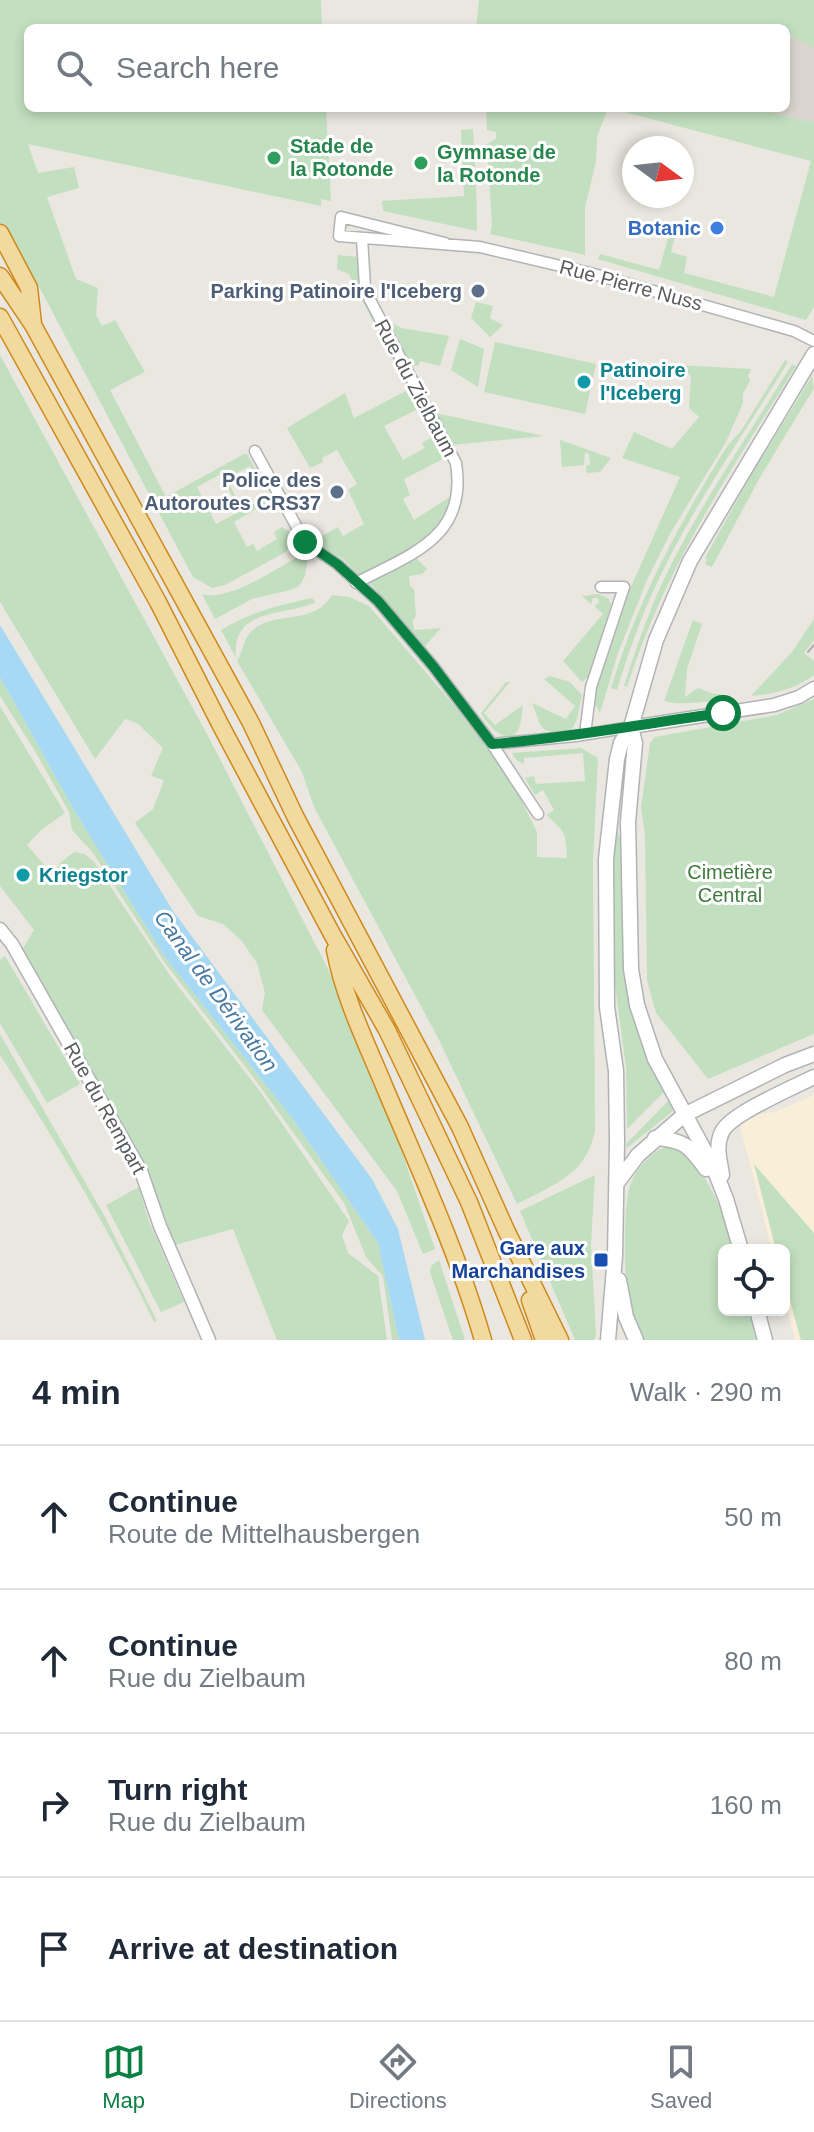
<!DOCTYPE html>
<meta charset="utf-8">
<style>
body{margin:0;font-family:Helvetica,sans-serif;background:#f2f2f3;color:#1f2937}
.controls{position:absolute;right:24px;bottom:24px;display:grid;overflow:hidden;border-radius:12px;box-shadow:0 4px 12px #0003}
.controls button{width:72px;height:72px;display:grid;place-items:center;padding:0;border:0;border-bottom:2px solid #e0e1e3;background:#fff;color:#1f2937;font:40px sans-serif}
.compass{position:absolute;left:622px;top:136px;width:72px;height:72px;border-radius:50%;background:#fff;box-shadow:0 4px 12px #0003;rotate:105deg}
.stop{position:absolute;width:24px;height:24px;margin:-18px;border:6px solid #0b8043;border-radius:50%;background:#fff}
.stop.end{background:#0b8043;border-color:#fff;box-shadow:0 2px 8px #0008}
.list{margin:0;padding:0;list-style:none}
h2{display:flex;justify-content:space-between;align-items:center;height:104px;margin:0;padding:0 32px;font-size:34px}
h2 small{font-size:26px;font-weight:400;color:#747a83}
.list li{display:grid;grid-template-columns:52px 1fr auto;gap:24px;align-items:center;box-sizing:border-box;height:144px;padding:0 32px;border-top:2px solid #e0e1e3}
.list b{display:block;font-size:30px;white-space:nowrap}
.list p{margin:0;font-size:26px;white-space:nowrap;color:#747a83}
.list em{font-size:26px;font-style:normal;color:#747a83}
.icon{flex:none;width:44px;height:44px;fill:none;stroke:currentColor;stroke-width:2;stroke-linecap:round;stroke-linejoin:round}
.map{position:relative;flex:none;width:814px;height:1340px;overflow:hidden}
.search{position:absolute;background:#fff;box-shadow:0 4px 12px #0003;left:24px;right:24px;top:24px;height:88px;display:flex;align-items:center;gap:20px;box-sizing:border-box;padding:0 28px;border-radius:12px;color:#747a83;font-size:30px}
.sheet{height:680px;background:#fff}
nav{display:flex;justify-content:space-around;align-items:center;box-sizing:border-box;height:112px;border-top:2px solid #e0e1e3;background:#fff;font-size:22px;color:#747a83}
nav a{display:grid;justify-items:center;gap:4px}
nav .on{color:#0b8043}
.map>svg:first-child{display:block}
.commercial{fill:#f9eed7}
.education{fill:#dad6cf}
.green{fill:#c2dfbf}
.water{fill:#a7d8f4}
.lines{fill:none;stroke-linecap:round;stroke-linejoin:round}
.minor-casing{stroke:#b1b3b6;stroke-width:13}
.tertiary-casing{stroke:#b1b3b6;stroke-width:15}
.secondary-casing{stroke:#b0b3b6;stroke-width:17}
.trunk-casing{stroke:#cf891b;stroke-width:19}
.minor{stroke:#fff;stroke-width:10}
.tertiary{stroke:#fff;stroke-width:12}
.secondary{stroke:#fff;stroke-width:14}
.trunk{stroke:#f2da9e;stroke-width:16}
.tram{stroke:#afb0b0;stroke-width:2}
.route{stroke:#0b8043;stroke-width:10}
.leisure-dot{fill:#2e9e5b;stroke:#fff;stroke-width:3}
.shop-dot{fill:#3f7fe0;stroke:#fff;stroke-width:3}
.service-dot{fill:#5c6f8a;stroke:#fff;stroke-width:3}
.culture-dot{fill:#0f9aa8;stroke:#fff;stroke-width:3}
.transit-dot{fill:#1a4fb4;stroke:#fff;stroke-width:3}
.labels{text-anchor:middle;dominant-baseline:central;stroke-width:6;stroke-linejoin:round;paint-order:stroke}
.leisure-label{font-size:20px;font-weight:bold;fill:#27864d;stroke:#fff;text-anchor:start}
.shop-label{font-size:20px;font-weight:bold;fill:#366cbe;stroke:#fff;text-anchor:end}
.street-label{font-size:20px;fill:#595c5f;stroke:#fff}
.service-label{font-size:20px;font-weight:bold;fill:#4e5e75;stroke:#fff;text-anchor:end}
.culture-label{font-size:20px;font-weight:bold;fill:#0d838f;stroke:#fff;text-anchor:start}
.park-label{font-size:20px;fill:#3f7a3d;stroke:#fff}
.transit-label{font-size:20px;font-weight:bold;fill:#164399;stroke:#fff;text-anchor:end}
.water-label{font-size:22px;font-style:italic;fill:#487aa2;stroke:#fff}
</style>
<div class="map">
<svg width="814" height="1340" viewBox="0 0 814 1340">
<rect width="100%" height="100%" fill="#eae7e0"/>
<!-- commercial -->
<path class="commercial" d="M814,1095V1340H795L784,1297V1250H772L739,1122L744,1116L775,1112Z"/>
<!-- education -->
<path class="education" d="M814,27V123L770,112L769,108H786V28Z"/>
<!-- green -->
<path class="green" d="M0,0H321L322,28H28V108H326L331,201L321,199V206L28,144L38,173L74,167L79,188L47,197L76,279L98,288L96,315L102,326L115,320L145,372L110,390L166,497L244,454H247L265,485L263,488L250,466L227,479L236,498L234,500L221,474L197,487L216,524L269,496L272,497L273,503L259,512L256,509L234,522L247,547L253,544L257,551L277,539L274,532L282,527L290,532V543L286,552L225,585L212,588L193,577L36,281L0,223Z
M479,0H814V48L791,35L786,40V28H476Z
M486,108H608L597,137L596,162L585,207V255L490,234L492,225L487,144L496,139V132L487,130Z
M609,108H773L774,113L814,123V307L806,320L598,259L600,254L659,270L669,235L675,237L671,252L687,257L684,273L774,297L811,161Z
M473,129L475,167L467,168V177H476L477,231L383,211L382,201L464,196L461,130Z
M338,255L360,257L361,289L407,375L402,378L349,274L337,269Z
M476,302L493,306L490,318L503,325L490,337L471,318Z
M389,321L401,328L449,336L440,366L420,361L419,365L412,367Z
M460,339L484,349L478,387L451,370Z
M495,342L596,364L585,414L484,392Z
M0,355L208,736L328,969L371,1062L435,1249L423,1254L397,1191L262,1010L265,993L257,963L241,940L223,924L198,916L135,823L153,809L164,780L151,776L163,748L137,723L125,719L95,759L0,602Z
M785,360L788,362C743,435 692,507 656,585C640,619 628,654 617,690L611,688C638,598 679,524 728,445L741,431Z
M792,364L796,366C729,474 666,565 627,687L624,686C637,645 651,604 671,565C706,496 751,431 792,364Z
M679,365L751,369L748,376L750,381L743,394V403L726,442L671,532L647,580L618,653L600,713L595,704V695L630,589L680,477L622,458L634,432L672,449L699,417L689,408L691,376Z
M812,376L814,388L759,479L712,567L705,564L707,560L705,558L751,475Z
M407,378L420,401L418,409L384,426L403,460L425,448L422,443L435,435L447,457L404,479L410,495L403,499L414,520L453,495L446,519L422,544L362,578L342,558L322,547L315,540L338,527L343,536L364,524L348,490L357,484L337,450L322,458L323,462L310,468L287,428L345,393L354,418L408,390L403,380Z
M435,413L544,436L452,445Z
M560,440L611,458L600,472L587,473L586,466L590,465L589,454L585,452L584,465L562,467Z
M304,553L308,556L305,576L300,585L294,589L252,599L215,619L202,594C228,603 281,566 304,553Z
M414,556L427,569L422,574L409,576L410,586L414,589L416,616L413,620L414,630L441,628L425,646L370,583V580Z
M599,594L609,599L611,605L588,677L582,682L563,661L603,614L594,606L599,603L598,598H593L591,604L582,596Z
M332,595L349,597L369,606L452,703L512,781L537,832V857L567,858C566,829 564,833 547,815L554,810L543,790L535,795L525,778L534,776L536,784L585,781L583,753L524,758V764L516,760L512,753L581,748L598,758L593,860L595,1130C587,1175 553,1185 517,1204L438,1038L314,807L302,772L237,661C243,652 243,641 250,633C272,608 313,628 332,595Z
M312,598L315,602L312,604C279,616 232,609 236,658L221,630C254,611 275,606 312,598Z
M814,619V640L804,653L814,661V675C795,689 774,694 751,696L792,652Z
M693,620L702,624L687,669L685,697L698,688L714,694H721V698H728L725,702C704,699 685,707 664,701Z
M550,676L570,682L582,695L577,719L571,731C539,734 543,731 532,703L566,719L575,706L544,679Z
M0,677L78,817L165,957L292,1118L378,1243L399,1340H392L383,1276L366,1257L344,1203L251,1074L165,963L93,853L72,830L69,812L35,751L0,696Z
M506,682H510L484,713L495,725L523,705C522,713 521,726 517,732C506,747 485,722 481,713Z
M814,699V1034L708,1079L656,1013L647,980L645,836L641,807L650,743L655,737L777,715Z
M0,706L65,813L41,830L27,845L53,875L60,863L74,852L85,854L94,862L171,977L259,1090L349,1221L342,1235L348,1253L378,1276L387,1340H277L233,1229L175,1245L150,1177L22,950L34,930L0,886Z
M615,823L625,855L629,998L641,1040L665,1091L627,1129L626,1067L615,985L613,868Z
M5,956L80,1084L47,1103L0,1023V960Z
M0,1034L105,1217L157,1321L154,1322C109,1229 56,1141 0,1055Z
M669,1100L673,1111L627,1148L626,1144Z
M667,1146L681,1147C709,1177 724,1211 734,1250H724V1310H749L756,1340H642C636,1327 631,1313 628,1299C624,1276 623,1207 630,1186C636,1169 650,1153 667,1146Z
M754,1164L814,1233V1340H801L784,1279V1250H776Z
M595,1175L591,1245L596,1335L594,1340H575L520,1211Z
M139,1187L148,1219L184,1302L161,1312L106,1205Z
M439,1260L465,1340H453L430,1272L431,1266Z"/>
<!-- water -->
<path class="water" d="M0,625L173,911L372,1179L398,1229L425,1340H399L378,1243L292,1118L165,957L78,817L0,677Z"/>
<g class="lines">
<defs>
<path id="minor" d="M445,243L341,217L339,236L480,247L590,273L794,331L814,341
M255,451L305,542L337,564L378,601L433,666L492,744L538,814
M356,583C411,554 468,538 456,463L369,298L365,287L362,238
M585,734L591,687L624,587H601
M492,744L576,736L631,727"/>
<path id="tertiary" d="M631,727L774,705L799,697L814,688
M0,929L12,944L141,1171L160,1226L209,1340"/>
<path id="secondary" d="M631,727L635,743L628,822L631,969L637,1005L655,1059L713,1166L726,1199L741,1250
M655,1138C685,1140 689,1146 706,1169
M722,1175C720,1161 715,1146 722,1132C730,1114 794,1087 814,1077
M617,1183L638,1155L684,1115L785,1065L814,1054
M619,1280L626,1317L636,1340
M757,1310L765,1340
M608,1340L615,1256L617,1141L616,1071L607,1007L606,859L617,759L621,743L631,727L656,640L690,561L814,354"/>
<path id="trunk" d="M0,233L29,288L33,324
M0,276L33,325L251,723L295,816L460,1127L506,1230L560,1340
M0,317L158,602L220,724L332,934L387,1030L469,1202L523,1340
M335,950C344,998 366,1042 385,1088C420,1171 458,1253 483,1340
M530,1300L544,1340"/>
</defs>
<!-- minor casing -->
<use href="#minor" class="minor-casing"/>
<!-- tertiary casing -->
<use href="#tertiary" class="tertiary-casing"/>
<!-- secondary casing -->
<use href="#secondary" class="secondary-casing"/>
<!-- trunk casing -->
<use href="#trunk" class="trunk-casing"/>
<!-- minor -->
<use href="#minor" class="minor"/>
<!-- tertiary -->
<use href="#tertiary" class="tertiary"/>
<!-- secondary -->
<use href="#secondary" class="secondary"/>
<!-- trunk -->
<use href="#trunk" class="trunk"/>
<!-- tram -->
<path class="tram" d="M808,652L814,645"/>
</g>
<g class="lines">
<!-- route -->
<path class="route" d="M305,542L337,564L378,601L433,666L492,744C570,738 646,723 723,713"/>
</g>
<!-- markers -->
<g class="leisure-dot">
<circle cx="274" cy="158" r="8"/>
<circle cx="421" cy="163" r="8"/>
</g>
<circle class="shop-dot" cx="717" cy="228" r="8"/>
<g class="service-dot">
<circle cx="478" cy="291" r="8"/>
<circle cx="337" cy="492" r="8"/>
</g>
<g class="culture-dot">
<circle cx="584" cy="382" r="8"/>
<circle cx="23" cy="875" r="8"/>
</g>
<rect class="transit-dot" x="593" y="1252" width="16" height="16" rx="4"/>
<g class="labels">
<!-- leisure labels -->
<g class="leisure-label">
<text x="290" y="146">Stade de<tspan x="290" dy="23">la Rotonde</tspan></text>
<text x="437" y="152">Gymnase de<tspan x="437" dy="23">la Rotonde</tspan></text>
</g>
<!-- shop labels -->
<g class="shop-label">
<text x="701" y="228">Botanic</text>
</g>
<!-- street labels -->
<g class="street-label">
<text transform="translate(631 285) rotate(15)">Rue Pierre Nuss</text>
<text transform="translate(416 388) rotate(62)">Rue du Zielbaum</text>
<text transform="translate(105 1108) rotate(61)">Rue du Rempart</text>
</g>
<!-- service labels -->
<g class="service-label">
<text x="462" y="291">Parking Patinoire l'Iceberg</text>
<text x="321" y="480">Police des<tspan x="321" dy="23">Autoroutes CRS37</tspan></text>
</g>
<!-- culture labels -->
<g class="culture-label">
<text x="600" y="370">Patinoire<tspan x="600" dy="23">l'Iceberg</tspan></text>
<text x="39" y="875">Kriegstor</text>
</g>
<!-- park labels -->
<g class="park-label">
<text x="730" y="872">Cimetière<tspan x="730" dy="23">Central</tspan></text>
</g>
<!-- transit labels -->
<g class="transit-label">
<text x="585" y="1248">Gare aux<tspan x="585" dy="23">Marchandises</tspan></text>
</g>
<!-- water labels -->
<g class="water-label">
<text transform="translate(216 991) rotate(54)">Canal de Dérivation</text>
</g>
</g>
</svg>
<div class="controls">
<button><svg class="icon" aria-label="locate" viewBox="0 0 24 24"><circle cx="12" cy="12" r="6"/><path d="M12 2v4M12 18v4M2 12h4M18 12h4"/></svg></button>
</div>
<svg class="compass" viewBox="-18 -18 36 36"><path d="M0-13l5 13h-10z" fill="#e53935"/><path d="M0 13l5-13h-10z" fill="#747a83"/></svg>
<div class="stop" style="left:723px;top:713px"></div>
<div class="stop end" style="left:305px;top:542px"></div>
<div class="search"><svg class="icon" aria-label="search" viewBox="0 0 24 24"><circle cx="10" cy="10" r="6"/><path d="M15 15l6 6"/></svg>Search here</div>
</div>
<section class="sheet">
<h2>4 min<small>Walk · 290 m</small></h2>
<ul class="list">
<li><svg class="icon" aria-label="ahead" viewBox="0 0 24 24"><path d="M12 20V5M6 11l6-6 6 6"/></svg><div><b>Continue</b><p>Route de Mittelhausbergen</p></div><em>50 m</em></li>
<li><svg class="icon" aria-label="ahead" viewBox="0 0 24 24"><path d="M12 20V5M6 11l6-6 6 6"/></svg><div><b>Continue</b><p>Rue du Zielbaum</p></div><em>80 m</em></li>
<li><svg class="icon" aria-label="right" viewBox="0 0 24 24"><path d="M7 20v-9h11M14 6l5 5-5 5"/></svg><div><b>Turn right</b><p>Rue du Zielbaum</p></div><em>160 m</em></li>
<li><svg class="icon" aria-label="arrive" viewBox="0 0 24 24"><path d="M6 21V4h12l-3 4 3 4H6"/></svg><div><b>Arrive at destination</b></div></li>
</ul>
</section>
<nav>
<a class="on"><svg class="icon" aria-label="map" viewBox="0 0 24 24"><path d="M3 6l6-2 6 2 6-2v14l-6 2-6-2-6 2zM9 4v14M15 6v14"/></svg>Map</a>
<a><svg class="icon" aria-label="directions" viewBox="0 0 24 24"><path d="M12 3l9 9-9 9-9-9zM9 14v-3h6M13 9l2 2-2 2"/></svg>Directions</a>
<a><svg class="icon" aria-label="saved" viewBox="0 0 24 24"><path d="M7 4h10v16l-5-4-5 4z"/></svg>Saved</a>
</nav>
